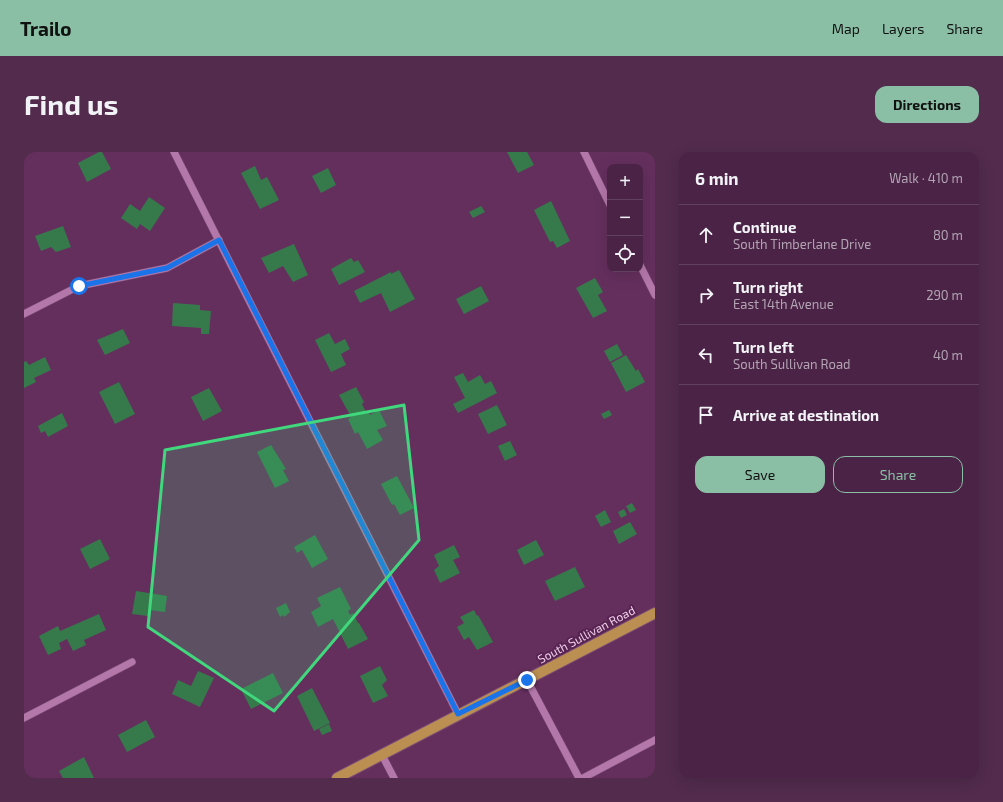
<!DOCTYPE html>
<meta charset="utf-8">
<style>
body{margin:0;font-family:"Exo 2",sans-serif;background:#522b4d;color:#f1f3f6}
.controls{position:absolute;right:12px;top:12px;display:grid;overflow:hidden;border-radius:8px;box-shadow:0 4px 16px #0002}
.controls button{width:36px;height:36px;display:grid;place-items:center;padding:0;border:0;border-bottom:1px solid #62405f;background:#4b2346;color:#f1f3f6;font:20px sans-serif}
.stop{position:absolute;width:12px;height:12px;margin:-9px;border:3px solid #1a73e8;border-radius:50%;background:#fff}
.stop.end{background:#1a73e8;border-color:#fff;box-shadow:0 1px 4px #0008}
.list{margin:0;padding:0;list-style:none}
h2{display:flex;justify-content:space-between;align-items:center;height:52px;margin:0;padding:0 16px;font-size:17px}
h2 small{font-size:13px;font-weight:400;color:#b2a4b3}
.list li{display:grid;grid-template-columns:26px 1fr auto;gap:12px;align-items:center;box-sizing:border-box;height:60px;padding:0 16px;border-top:1px solid #62405f}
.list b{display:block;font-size:15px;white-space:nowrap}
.list p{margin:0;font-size:13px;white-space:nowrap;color:#b2a4b3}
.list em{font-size:13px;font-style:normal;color:#b2a4b3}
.actions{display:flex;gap:8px;padding:12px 16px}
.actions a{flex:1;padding:9px 0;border:1px solid #8abfa5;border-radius:12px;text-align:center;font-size:14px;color:#8abfa5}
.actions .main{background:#8abfa5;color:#111}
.icon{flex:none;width:22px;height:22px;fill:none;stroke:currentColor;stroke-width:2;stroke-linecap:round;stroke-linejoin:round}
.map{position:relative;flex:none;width:631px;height:626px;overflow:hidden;border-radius:12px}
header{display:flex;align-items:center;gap:24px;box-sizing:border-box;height:56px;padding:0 20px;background:#8abfa5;color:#111}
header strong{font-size:19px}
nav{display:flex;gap:22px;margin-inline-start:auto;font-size:14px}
.intro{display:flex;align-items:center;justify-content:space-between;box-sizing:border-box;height:96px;padding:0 24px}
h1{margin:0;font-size:28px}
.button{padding:10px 18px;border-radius:12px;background:#8abfa5;color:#111;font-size:14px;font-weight:700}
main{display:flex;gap:24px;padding:0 24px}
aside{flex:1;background:#4b2346;border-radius:12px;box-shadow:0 4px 16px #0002}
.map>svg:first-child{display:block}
.building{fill:#367a4c}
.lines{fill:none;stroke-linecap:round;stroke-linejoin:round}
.minor-casing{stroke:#7d4f77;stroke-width:8}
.major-casing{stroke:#7d4f77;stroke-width:12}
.minor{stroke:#b377a9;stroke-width:7}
.major{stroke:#bb8e52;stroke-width:10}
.route{stroke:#1a73e8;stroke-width:5}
.marked{fill:#41d77c;fill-opacity:0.2;stroke:#41d77c;stroke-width:3;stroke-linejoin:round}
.labels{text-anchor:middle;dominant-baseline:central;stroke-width:4;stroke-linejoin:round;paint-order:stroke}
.street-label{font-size:12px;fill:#f0cfea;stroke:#582452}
</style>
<header>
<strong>Trailo</strong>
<nav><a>Map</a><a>Layers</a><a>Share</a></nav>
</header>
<div class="intro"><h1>Find us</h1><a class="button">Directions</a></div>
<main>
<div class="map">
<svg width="631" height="626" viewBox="0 0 631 626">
<rect width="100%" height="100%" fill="#642f5d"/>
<!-- building -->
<path class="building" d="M75,0H78L87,17L63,30L54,11Z
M483,0H503L510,13L494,21Z
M231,14L237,28L243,25L255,48L236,57L217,21Z
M304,16L312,33L297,41L288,24Z
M125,45L141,56L126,79L116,72L113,77L97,66L106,52L116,59Z
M527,49L546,89L533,96L529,89L526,90L510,58Z
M457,54L461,60L449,66L445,60Z
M39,74L47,95L32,100L27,95L17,99L11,84Z
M270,92L284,123L269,130L259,114L245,121L237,106Z
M327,106L330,110L334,108L341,120L315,133L307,117Z
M375,118L391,147L366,160L357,141L336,151L330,139L367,120V122Z
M571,126L579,140L574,143L583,159L569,166L552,136Z
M457,134L465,149L440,162L432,147Z
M149,151L176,153V158L187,159L185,182H177V176L148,174Z
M99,177L106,191L81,203L73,188Z
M305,181L311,192L321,187L326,197L317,202L322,213L307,220L291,188Z
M593,192L599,203L586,210L580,199Z
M602,203L612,219L614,217L621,230L602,240L587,211Z
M21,205L27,218L10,226L12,230L0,236V210L2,209L5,213Z
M439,221L444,230L456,223L461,232L467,229L473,241L434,261L429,252L441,246L430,225Z
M95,230L111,262L91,272L75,240Z
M332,235L340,250L338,252L342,260L344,259L346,263L355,258L363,274L353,278L359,288L343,297L334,280L331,282L324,267L327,265L315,243Z
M185,236L198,259L179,269L167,245Z
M473,253L483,273L464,282L454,262Z
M585,258L588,263L580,267L577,262Z
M38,261L44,274L24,285L21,279L17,281L14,274Z
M486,289L493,303L481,309L474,294Z
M247,293L262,317L259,318L265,329L251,336L233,300Z
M373,324L390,356L376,363L370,352L368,353L357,332Z
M608,351L612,358L606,361L602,354Z
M600,357L603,363L597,366L594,360Z
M581,358L587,370L577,375L571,364Z
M606,370L613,382L595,392L589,379Z
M291,383L304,407L288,416L278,398L273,401L270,395Z
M76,387L86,407L66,417L56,397Z
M512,388L520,403L500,413L493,398Z
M430,393L436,405L429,408L436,421L416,431L410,418L415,414L410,403Z
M551,415L561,435L531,449L521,429Z
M316,435L327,457L324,459L326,463L329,461L334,471H335L344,487L324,497L309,467L294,475L287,460L297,454L293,446Z
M112,439L143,444L141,460L125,458L124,464L108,462Z
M262,451L266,460L260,465L259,463L256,465L252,456Z
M450,458L453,464L454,463L469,490L453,498L445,485L440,488L433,475L440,471L436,465Z
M75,462L82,478L60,488L62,493L49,499L43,487L35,491L37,497L24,503L15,484L34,474L36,479Z
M356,514L363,528L358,533L364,544L349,551L336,524Z
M174,519L190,526L176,555L148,542L154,528L167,534Z
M249,521L259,541L227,557L217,537Z
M288,536L306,571L290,579L273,544Z
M122,568L131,585L103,600L94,583Z
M305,572L308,579L298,583L295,577Z
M60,605L70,626H39L35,619Z"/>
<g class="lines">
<defs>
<path id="minor" d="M150,0L434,562
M560,0L586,53
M616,113L631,143
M0,162L55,134L143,116L195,88
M503,528L555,626
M0,566L108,510
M358,603L370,626
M559,626L631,588"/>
<path id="major" d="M313,626L631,461"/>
</defs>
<!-- minor casing -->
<use href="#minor" class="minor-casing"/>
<!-- major casing -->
<use href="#major" class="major-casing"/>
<!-- minor -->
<use href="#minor" class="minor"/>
<!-- major -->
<use href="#major" class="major"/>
</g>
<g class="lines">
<!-- route -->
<path class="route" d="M55,134L143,116L195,88L434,562L503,528"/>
</g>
<!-- marked area -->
<path class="marked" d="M380,253L395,388L250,559L124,475L141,298Z"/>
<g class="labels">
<!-- street labels -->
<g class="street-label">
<text transform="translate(562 482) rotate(-28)">South Sullivan Road</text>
</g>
</g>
</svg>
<div class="controls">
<button>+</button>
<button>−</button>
<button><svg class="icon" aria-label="locate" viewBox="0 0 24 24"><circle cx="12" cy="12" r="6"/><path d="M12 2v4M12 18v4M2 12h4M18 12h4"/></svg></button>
</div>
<div class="stop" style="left:55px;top:134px"></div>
<div class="stop end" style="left:503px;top:528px"></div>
</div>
<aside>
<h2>6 min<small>Walk · 410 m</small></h2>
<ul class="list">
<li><svg class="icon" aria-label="ahead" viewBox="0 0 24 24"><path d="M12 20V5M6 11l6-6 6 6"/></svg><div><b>Continue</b><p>South Timberlane Drive</p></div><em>80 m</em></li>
<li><svg class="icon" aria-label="right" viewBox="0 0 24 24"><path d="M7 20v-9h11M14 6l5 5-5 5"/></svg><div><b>Turn right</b><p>East 14th Avenue</p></div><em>290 m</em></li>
<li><svg class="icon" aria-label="left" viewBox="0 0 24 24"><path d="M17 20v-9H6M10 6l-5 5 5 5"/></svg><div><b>Turn left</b><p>South Sullivan Road</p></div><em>40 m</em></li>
<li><svg class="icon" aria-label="arrive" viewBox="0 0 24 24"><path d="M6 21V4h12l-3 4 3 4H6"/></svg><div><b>Arrive at destination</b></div></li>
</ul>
<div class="actions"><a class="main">Save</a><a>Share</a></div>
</aside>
</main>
